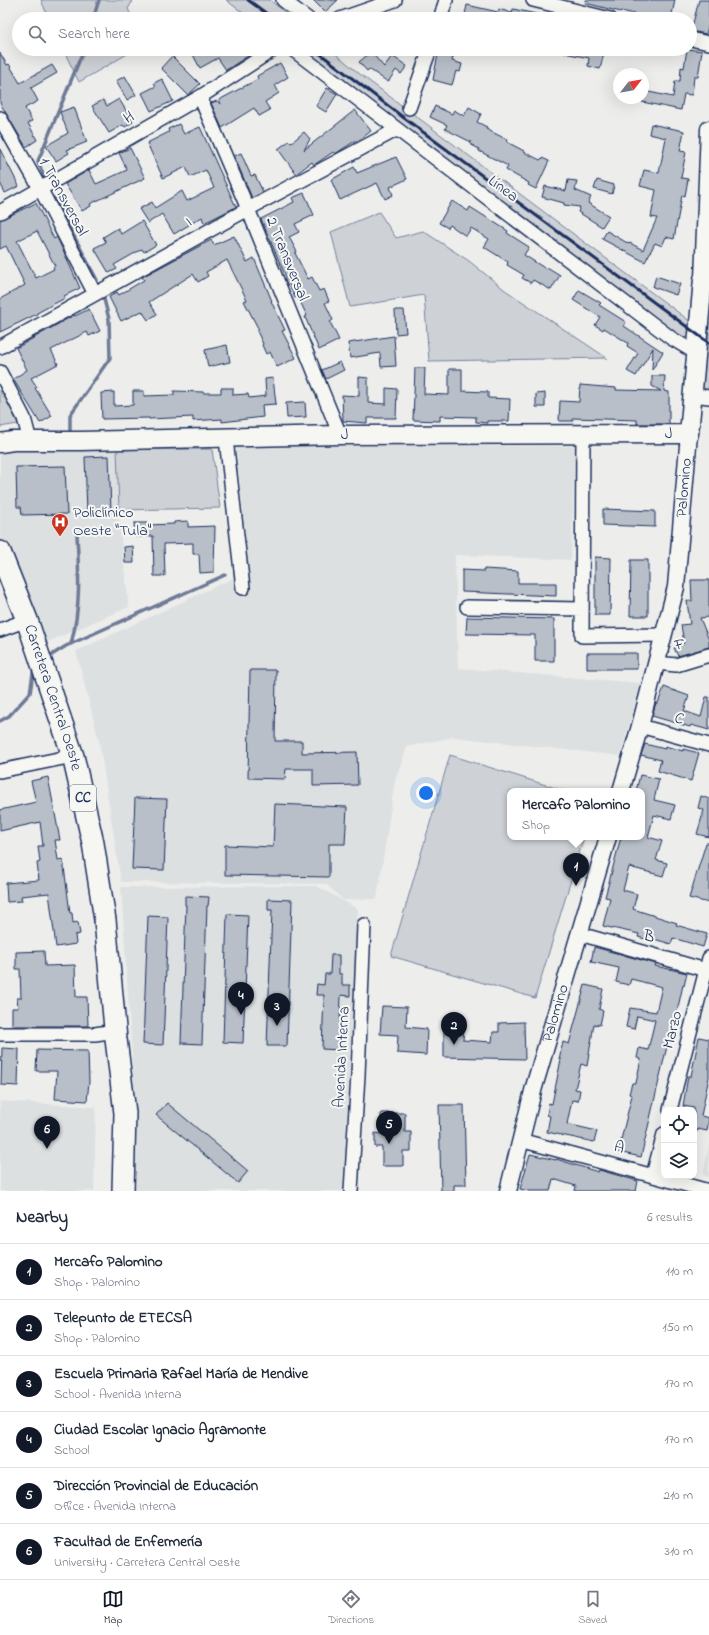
<!DOCTYPE html>
<meta charset="utf-8">
<style>
body{margin:0;font-family:"Indie Flower",sans-serif;background:#f6f6f7;color:#1f2937}
.controls{position:absolute;right:12px;bottom:12px;display:grid;overflow:hidden;border-radius:8px;box-shadow:0 4px 16px #0002}
.controls button{width:36px;height:36px;display:grid;place-items:center;padding:0;border:0;border-bottom:1px solid #e0e1e3;background:#fff;color:#1f2937;font:20px sans-serif}
.compass{position:absolute;left:613px;top:68px;width:36px;height:36px;border-radius:50%;background:#fff;box-shadow:0 4px 16px #0002;rotate:59deg}
.you{position:absolute;left:426px;top:793px;width:14px;height:14px;margin:-10px;border:3px solid #fff;border-radius:50%;background:#1a73e8;box-shadow:0 0 0 6px #1a73e833}
.badge{display:grid;place-items:center;width:26px;height:26px;border-radius:50%;background:#111827;color:#fff;font-size:13px;font-weight:700}
.pin{position:absolute;translate:-50% -33px;filter:drop-shadow(0 1px 2px #0008)}
.pin::after{content:'';position:absolute;top:21px;width:14px;height:12px;background:inherit;clip-path:polygon(0 0,100% 0,50% 100%)}
.popup{position:absolute;left:507px;top:788px;width:138px;height:52px;box-sizing:border-box;display:grid;place-content:center;border-radius:8px;background:#fff;filter:drop-shadow(0 1px 3px #0005);font-size:13px;white-space:nowrap;color:#747a83}
.popup b{font-size:15px;color:#1f2937}
.popup::after{content:'';position:absolute;left:50%;top:100%;margin-left:-8px;border:8px solid transparent;border-top-color:#fff}
.list{margin:0;padding:0;list-style:none}
h2{display:flex;justify-content:space-between;align-items:center;height:52px;margin:0;padding:0 16px;font-size:17px}
h2 small{font-size:13px;font-weight:400;color:#747a83}
.list li{display:grid;grid-template-columns:26px 1fr auto;gap:12px;align-items:center;box-sizing:border-box;height:56px;padding:0 16px;border-top:1px solid #e0e1e3}
.list b{display:block;font-size:15px;white-space:nowrap}
.list p{margin:0;font-size:13px;white-space:nowrap;color:#747a83}
.list em{font-size:13px;font-style:normal;color:#747a83}
.icon{flex:none;width:22px;height:22px;fill:none;stroke:currentColor;stroke-width:2;stroke-linecap:round;stroke-linejoin:round}
.map{position:relative;flex:none;width:709px;height:1191px;overflow:hidden}
.search{position:absolute;background:#fff;box-shadow:0 4px 16px #0002;left:12px;right:12px;top:12px;height:44px;display:flex;align-items:center;gap:10px;box-sizing:border-box;padding:0 14px;border-radius:22px;color:#747a83;font-size:15px}
.sheet{height:388px;background:#fff}
nav{display:flex;justify-content:space-around;align-items:center;box-sizing:border-box;height:56px;border-top:1px solid #e0e1e3;background:#fff;font-size:11px;color:#747a83}
nav a{display:grid;justify-items:center;gap:2px}
nav .on{color:#111827}
.map>svg:first-child{display:block}
.built{fill:#dde0e1}
.green{fill:#ced2d7;stroke:#74809a}
.lines{fill:none;stroke-linecap:round;stroke-linejoin:round}
.stream{stroke:#6e7a96;stroke-width:3.5}
.building{fill:#b9bfc8;stroke:#1b2f5e;fill-rule:evenodd}
.minor-casing{stroke:#1b2f5e;stroke-width:16}
.tertiary-casing{stroke:#1b2f5e;stroke-width:19}
.secondary-casing{stroke:#1b2f5e;stroke-width:21}
.primary-casing{stroke:#1b2f5e;stroke-width:24}
.minor{stroke:#f6f6f2;stroke-width:13}
.tertiary{stroke:#f6f6f2;stroke-width:16}
.secondary{stroke:#f6f6f2;stroke-width:18}
.primary{stroke:#f6f6f2;stroke-width:21}
.rail{stroke:#1b2f5e;stroke-width:3}
.labels{text-anchor:middle;dominant-baseline:central;stroke-width:4;stroke-linejoin:round;paint-order:stroke}
.shield{fill:#f6f6f2;stroke:#5d6b8a;stroke-width:1}
.shield-label{font-size:15px;font-weight:bold;fill:#1b2f5e}
.street-label{font-size:16px;fill:#1b2f5e;stroke:#f6f6f2}
.poi-label{font-size:16px;fill:#1b2f5e;stroke:#f6f6f2;text-anchor:start}
</style>
<div class="map">
<svg width="709" height="1191" viewBox="0 0 709 1191">
<rect width="100%" height="100%" fill="#edeeec"/>
<filter id="ink" filterUnits="userSpaceOnUse"><feTurbulence type="fractalNoise" baseFrequency=".025" numOctaves="2"/><feDisplacementMap in="SourceGraphic" scale="8" xChannelSelector="R" yChannelSelector="G"/><feConvolveMatrix kernelMatrix="1 2 1 2 8 2 1 2 1" color-interpolation-filters="sRGB"/></filter>
<g filter="url(#ink)">
<!-- built -->
<path class="built" d="M0,443L117,449L119,522L129,607L36,647L0,552Z
M236,446H575L571,560L455,555L458,668L641,683L620,756L453,737L407,747L395,781L377,899L343,900L326,884L121,882L99,741L76,651L227,581L249,572Z
M317,886L358,909L343,1191H135L136,1120L121,887Z
M0,1101L96,1107L94,1191H0Z
M709,1144V1177L703,1175Z"/>
<!-- green -->
<path class="green" d="M41,0H133L128,9L133,19H49Z
M226,0H270L293,19H251Z
M63,49H136L79,82Z
M290,49H330L361,75L707,334L709,314V401L698,399L696,353Z
M379,212L396,238L423,231L469,261L505,290L607,358L429,361L424,295L350,307L331,232Z
M0,387L18,424L0,427Z
M117,449H212L220,508L119,510Z
M450,755L565,791H510V837H584L535,998L391,956Z"/>
<g class="lines">
<!-- stream -->
<path class="stream" d="M93,19L99,0
M44,177L38,161L84,49
M54,198L97,280
M70,431V415L110,358L109,319L104,299
M71,644C81,607 79,572 77,535
M47,658L66,646L225,575
M0,721L9,716L30,693L34,667"/>
</g>
<!-- building -->
<path class="building" d="M313,0H338L325,12Z
M586,0H675L671,19H657L621,11V12L585,3Z
M699,0H709V23L706,34L691,31Z
M467,5L498,12L499,9L512,13L513,9L541,15V19H464Z
M190,49H259L226,70L218,58L200,68Z
M439,49H455L452,61L462,64L460,72L456,71L452,85L433,80Z
M565,49H605L600,69L588,66L589,58L564,53Z
M687,49L702,51L698,77H694L692,95L684,94L681,110L642,102L644,91L673,97L675,81H680L681,67L684,68Z
M371,52L384,67L392,56L407,66L401,74L396,70L388,82L369,69L367,71L359,62Z
M0,53L7,65L9,64L20,83L52,65L57,73L31,88L38,101L25,108L32,121L28,123L37,140L26,147L0,103Z
M172,56L200,84L188,95L161,68Z
M280,63L288,77L275,85L279,93L265,102L270,110L259,116L254,108L222,128L211,103L217,101L221,104L219,100L258,79L257,76Z
M125,76L136,95L127,100L116,81Z
M162,79L173,101L151,111L142,93L156,86L154,83Z
M327,88L337,94L326,112L316,106Z
M119,99L133,122L125,127L123,125L109,133L92,106L103,100L107,106Z
M435,106L452,114L454,110L464,116L469,107L481,114L477,122L487,127L486,129L508,140L507,142L524,151V152L540,160L542,158L549,161L536,189L528,185L529,183L506,170L508,166L479,151V149L470,144L471,142L445,129L447,125L430,117Z
M74,107L87,142L67,150L69,153L56,161L46,146L68,133L60,112Z
M355,110L371,131L358,141H355L335,154L333,152L314,165L312,162L296,174L278,149L289,141L291,143L304,132L310,139L304,150Z
M179,124L184,134L200,127L236,207L204,223L202,217L174,234L162,214L148,223L139,209L152,202L155,208L182,191L187,201L214,188L206,170L190,177L186,167L163,178L147,143L169,132L168,129Z
M651,124L684,131L680,151L686,152L681,178L688,179L685,196L682,195L674,239L666,237L662,246L655,243L645,262L602,239L607,231L629,244L630,243L643,250L657,218L651,217L656,190L640,186L644,170L659,173L666,138L649,134Z
M130,148L145,178L90,204L91,206L82,211L65,184L89,170L96,184L127,170L119,153Z
M0,149L19,186L5,193L0,183Z
M241,153L251,176L255,175L263,192L252,198L234,156Z
M396,157L407,179L390,187L393,195L385,199L377,183L340,200L331,180L354,167L357,173Z
M568,180L577,181L575,190L591,197L588,203L609,216L602,227L578,212L580,207L564,205V203L542,197L545,186L566,191Z
M597,180L614,185L612,194L594,189Z
M304,193L314,215L295,224L299,232L289,237L297,252L295,253L308,279L312,277L319,291L324,289L329,301L325,303L333,320L330,322L339,340L319,350L305,317L307,316L298,297L295,298L261,219L294,202L292,198Z
M452,201L468,211L470,207L508,231L507,233L529,247L524,255L546,269L547,267L560,275L551,290L533,280L531,283L522,278L524,275L507,265L508,262L484,247L489,239L471,228L466,236L450,225L448,228L439,223Z
M36,203L54,239L57,237L80,288L64,296L65,298L37,313V314L0,332V299L25,285L6,246L0,249V220ZM37,231L55,266L53,267L54,269L36,278L17,241Z
M142,221L156,245L144,252L142,249L114,265L117,269L109,273L94,248L106,242L103,237L118,228L121,234Z
M234,236L247,262L254,258L272,301H271L285,330L282,331L296,358L277,367L270,352L266,354L262,345L263,344L257,331L259,330L244,301L247,300L227,260L206,272L208,276L198,282L193,274L149,302L157,314L148,320L142,311L121,321L109,297L117,292L119,295L144,280L142,277L211,240L214,245Z
M656,276L680,284L676,295L653,287Z
M579,290L601,303L599,305L626,322L624,326L663,352L652,370L653,348L636,376L627,371L638,353L627,346L628,343L604,328L603,330L595,325L600,317L573,300Z
M89,309L100,331L89,336L87,332L51,350L58,364L31,378L37,387L35,388L52,416L40,423L13,379L27,370L16,348L74,315L75,316Z
M395,310H404L406,333L396,334Z
M394,336L396,366L381,367L380,353L350,358L348,343Z
M227,345L230,362L208,367L205,350Z
M340,362L344,370L326,379L322,370Z
M415,368H425L424,394L449,395V369H462V391L488,392V398L510,399L509,421H487V423L476,422V417L440,416V421L413,420Z
M652,376H665L664,391L669,392V424H637V420L573,418V421H559L560,401L579,402L580,385L616,388V390L661,391L652,386Z
M359,377L368,378V403L386,404V388L397,389L396,418H367V423L343,421L342,395L359,396Z
M273,378L276,404L262,405L263,417L222,422V419L193,421V417L149,419V418L102,419L101,393L114,392V406L133,405V391H144V396L174,395V391L203,392V393H221V388H233V395L248,394L249,398L266,396L265,379Z
M545,393V407H536V394Z
M305,402L306,417L287,418L286,403Z
M109,456L111,511L87,512L85,457Z
M65,466L67,514L22,515L21,507H17L16,467Z
M603,509L655,511V527L603,525Z
M188,521V527L215,526L214,572L200,573L199,554H193V543L164,544L165,576H154L153,536L135,537L134,523H147V525L174,524V522Z
M133,546L134,563H125L124,547Z
M595,557L611,558L610,615H595Z
M631,560H648V616H630Z
M484,569L518,571V583H556V596L462,592V570L484,571Z
M691,580H709V617L700,618L709,640V647L678,656L674,648L684,643L681,625L690,624L687,601H692Z
M467,617L554,619V661H535V635L466,634Z
M587,653H637V669H587Z
M250,670H276L275,741H302V753L357,752L358,785L313,786V769H286L285,779L248,778Z
M664,687L689,696L684,711L701,717L706,697H709V730L691,725L690,727L652,716L656,703H658Z
M645,744L665,749V746L683,751V749L699,753L691,781L658,771L661,760L641,755Z
M640,775L659,779L654,800L675,805L671,819L654,815L648,837L662,841L656,860L667,863L663,876L629,867L623,890L637,894L633,909L677,923L676,925L707,934L703,947L673,938L671,944L654,939L653,941L638,937L639,934L603,926L610,898L605,897L621,837H642V791H636Z
M48,777L60,840H55L58,860L63,859L70,913H72L73,923L78,922L80,934L75,935L76,944L56,947L49,893L21,896L22,901L7,902L6,883L39,880L37,863L40,862L38,846H43L40,822L0,831V810L36,802L31,781Z
M701,796L709,799V837L697,834L704,810L698,808Z
M135,798L167,799L164,870L132,869Z
M275,804L347,807L345,844H329V877L225,875V845L273,847Z
M706,843H709V903L689,898Z
M185,896L209,897L208,906H207L202,1044L181,1043L186,905H185Z
M268,899L292,900L287,1046H267L272,910H268Z
M227,914L248,915L243,1043L223,1042Z
M148,916L168,917L163,1045L143,1044Z
M594,947L656,964L655,966L687,973L684,986L683,985L670,1043L668,1042L641,1157L618,1152L632,1095L629,1094L632,1083H636L641,1059L637,1058L639,1048L648,1050L655,1020L637,1016L634,1029L626,1027L630,1008L656,1012L662,987L631,979L629,985L616,982L619,968L591,962Z
M44,951L45,966L75,965L76,997H87L88,1026H12V1008H18L17,998H21L20,969H16V952Z
M331,955H339V974H342V985H350V996L341,995L339,1050L322,1049L324,995H316L317,984L324,985L325,974H330Z
M585,985L603,989L599,1009L603,1011L600,1025L594,1024L587,1066L581,1064L575,1089L580,1090L578,1101L572,1100L567,1124L597,1131L594,1142L547,1132L550,1116L547,1115L549,1103L552,1104L561,1059H559L563,1042L569,1044Z
M382,1006L407,1007L406,1027L427,1029L426,1055L397,1053L398,1035L380,1034Z
M448,1022L454,1023L456,1028H464L463,1040L492,1042L493,1032H499V1023L524,1022L525,1059L444,1057V1025Z
M699,1037L709,1039V1077L701,1116L709,1118L707,1131L698,1129V1131L694,1130V1108L683,1106L688,1076H691Z
M2,1048L19,1049L18,1086L1,1085Z
M37,1050L88,1051L89,1082L87,1101L55,1099L57,1071H36Z
M167,1103L248,1171L238,1183L156,1115Z
M439,1105H464L466,1185H454V1191H441Z
M381,1113H405V1132H411V1151H403V1166H382V1147H375V1133L381,1134Z
M530,1154L556,1160V1159L598,1172L599,1170L638,1181L636,1191H575L576,1186L553,1179L550,1191H529L520,1189Z"/>
<g class="lines">
<defs>
<path id="minor" d="M283,0L308,19
M533,0L610,19
M340,19L395,0
M440,19L446,0
M690,39L709,43
M292,49L671,338L696,353
M200,97L248,209L340,435
M409,108L430,49
M0,118L41,190L95,294
M0,212L200,97L274,49
M0,347L248,209L396,130
M0,372L24,418L30,441
M693,395L709,397
M583,435L582,636L664,635
M226,439L243,588
M467,607L582,609
M0,630L27,620
M657,663L676,665L709,655
M640,726L709,745
M0,771L73,756
M580,934L709,971
M0,1034H95L115,1031
M670,1110L709,958
M520,1140L709,1191
M653,1175L664,1134
M351,1191L358,1075L364,925"/>
<g id="tertiary">
<path d="M703,279L709,129"/>
<path id="s1" d="M621,791L640,726L676,587L689,434"/>
<path id="s2" d="M508,1191L534,1087L608,837"/>
</g>
<g id="secondary">
<path id="s3" d="M0,443L13,441H81L340,435L689,434L703,279L709,283"/>
</g>
<g id="primary">
<path id="s4" d="M0,552L27,620L73,756L93,843L105,920L116,1039L125,1113L123,1191"/>
</g>
</defs>
<!-- minor casing -->
<use href="#minor" class="minor-casing"/>
<!-- tertiary casing -->
<use href="#tertiary" class="tertiary-casing"/>
<!-- secondary casing -->
<use href="#secondary" class="secondary-casing"/>
<!-- primary casing -->
<use href="#primary" class="primary-casing"/>
<!-- minor -->
<use href="#minor" class="minor"/>
<!-- tertiary -->
<use href="#tertiary" class="tertiary"/>
<!-- secondary -->
<use href="#secondary" class="secondary"/>
<!-- primary -->
<use href="#primary" class="primary"/>
<!-- rail -->
<path class="rail" d="M248,0L274,19
M314,49L404,118L709,343"/>
</g>
</g>
<!-- icons -->
<defs>
<symbol id="hospital-pin" viewBox="-11 -11 22 30"><path d="M0 17L-7.5 6A9.5 9.5 0 1 1 7.5 6Z" fill="#c8321e" stroke="#f6f6f2"/><path d="M-5-5h3v3.5h4V-5h3V5h-3V1.5h-4V5h-3Z" fill="#fff"/></symbol>
</defs>
<g fill-rule="evenodd">
<use href="#hospital-pin" x="50" y="512" width="20" height="27"/>
</g>
<g class="labels">
<!-- shield labels -->
<rect class="shield" x="70" y="785" width="26" height="26" rx="3"/>
<g class="shield-label">
<text x="83" y="798">CC</text>
</g>
<!-- street labels -->
<g class="street-label">
<text transform="translate(129 118) rotate(-30)">H</text>
<text transform="translate(503 189) rotate(37)">Línea</text>
<text transform="translate(63 197) rotate(62)">1 Transversal</text>
<text transform="translate(189 222) rotate(-29)">I</text>
<text transform="translate(287 259) rotate(68)">2 Transversal</text>
<text stroke="none"><textPath href="#s3" startOffset="669">J</textPath></text>
<text stroke="none"><textPath href="#s3" startOffset="345">J</textPath></text>
<text stroke="none"><textPath href="#s1" startOffset="311">Palomino</textPath></text>
<text transform="translate(680 645) rotate(-11)">F</text>
<text stroke="none"><textPath href="#s4" startOffset="155">Carretera Central Oeste</textPath></text>
<text transform="translate(679 719) rotate(16)">C</text>
<text transform="translate(649 937) rotate(16)">B</text>
<text stroke="none"><textPath href="#s2" startOffset="184">Palomino</textPath></text>
<text transform="translate(673 1030) rotate(-76)">Marzo</text>
<text transform="translate(342 1057) rotate(-87)">Avenida Interna</text>
<text transform="translate(619 1148) rotate(15)">A</text>
</g>
<!-- poi labels -->
<g class="poi-label">
<text x="73" y="513">Policlínico<tspan x="73" dy="18">Oeste "Tula"</tspan></text>
</g>
</g>
</svg>
<div class="controls">
<button><svg class="icon" aria-label="locate" viewBox="0 0 24 24"><circle cx="12" cy="12" r="6"/><path d="M12 2v4M12 18v4M2 12h4M18 12h4"/></svg></button>
<button><svg class="icon" aria-label="layers" viewBox="0 0 24 24"><path d="M12 4l9 5-9 5-9-5zM3 14l9 5 9-5"/></svg></button>
</div>
<svg class="compass" viewBox="-18 -18 36 36"><path d="M0-13l5 13h-10z" fill="#e53935"/><path d="M0 13l5-13h-10z" fill="#747a83"/></svg>
<div class="you"></div>
<div class="pin badge" style="left:576px;top:886px">1</div>
<div class="popup"><b>Mercafo Palomino</b>Shop</div>
<div class="pin badge" style="left:454px;top:1045px">2</div>
<div class="pin badge" style="left:277px;top:1026px">3</div>
<div class="pin badge" style="left:241px;top:1015px">4</div>
<div class="pin badge" style="left:389px;top:1144px">5</div>
<div class="pin badge" style="left:47px;top:1149px">6</div>
<div class="search"><svg class="icon" aria-label="search" viewBox="0 0 24 24"><circle cx="10" cy="10" r="6"/><path d="M15 15l6 6"/></svg>Search here</div>
</div>
<section class="sheet">
<h2>Nearby<small>6 results</small></h2>
<ul class="list">
<li><span class="badge">1</span><div><b>Mercafo Palomino</b><p>Shop · Palomino</p></div><em>110 m</em></li>
<li><span class="badge">2</span><div><b>Telepunto de ETECSA</b><p>Shop · Palomino</p></div><em>150 m</em></li>
<li><span class="badge">3</span><div><b>Escuela Primaria Rafael María de Mendive</b><p>School · Avenida Interna</p></div><em>170 m</em></li>
<li><span class="badge">4</span><div><b>Ciudad Escolar Ignacio Agramonte</b><p>School</p></div><em>170 m</em></li>
<li><span class="badge">5</span><div><b>Dirección Provincial de Educación</b><p>Office · Avenida Interna</p></div><em>210 m</em></li>
<li><span class="badge">6</span><div><b>Facultad de Enfermería</b><p>University · Carretera Central Oeste</p></div><em>310 m</em></li>
</ul>
</section>
<nav>
<a class="on"><svg class="icon" aria-label="map" viewBox="0 0 24 24"><path d="M3 6l6-2 6 2 6-2v14l-6 2-6-2-6 2zM9 4v14M15 6v14"/></svg>Map</a>
<a><svg class="icon" aria-label="directions" viewBox="0 0 24 24"><path d="M12 3l9 9-9 9-9-9zM9 14v-3h6M13 9l2 2-2 2"/></svg>Directions</a>
<a><svg class="icon" aria-label="saved" viewBox="0 0 24 24"><path d="M7 4h10v16l-5-4-5 4z"/></svg>Saved</a>
</nav>
